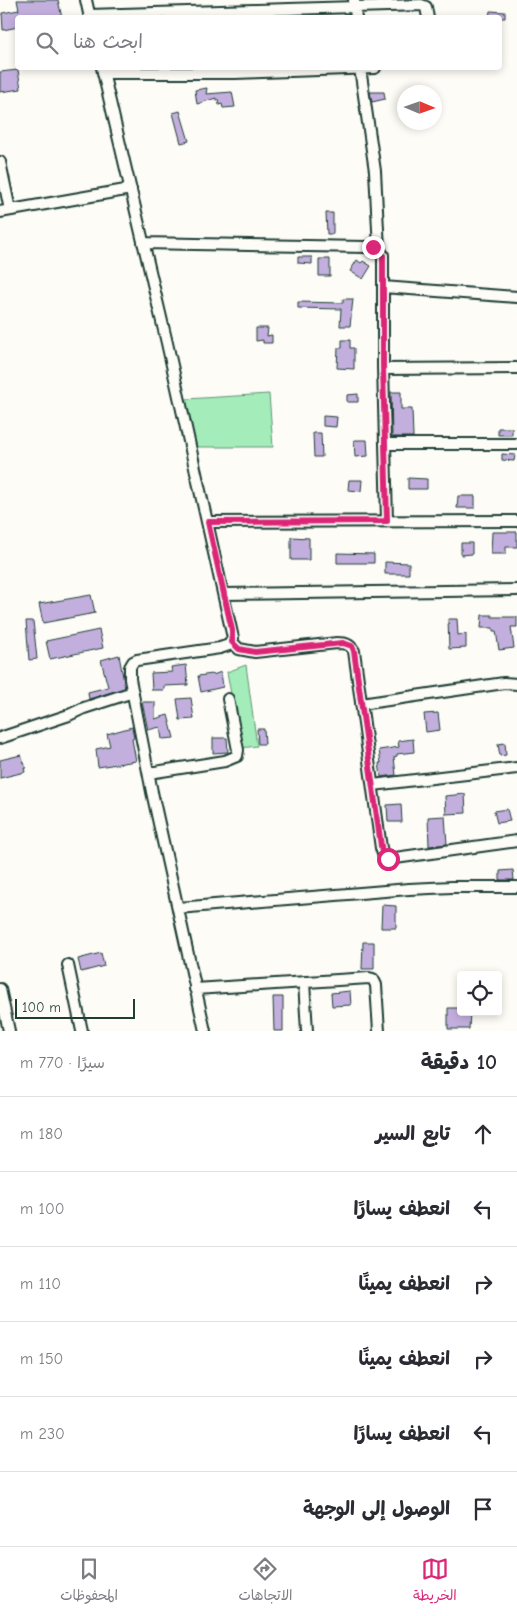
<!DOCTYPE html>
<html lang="ar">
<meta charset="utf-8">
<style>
body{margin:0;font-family:"Comic Neue","Playpen Sans Arabic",sans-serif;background:#f2f2f3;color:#2b2b33;direction:rtl}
.controls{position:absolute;right:15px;bottom:15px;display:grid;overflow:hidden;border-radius:5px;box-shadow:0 2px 8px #0003}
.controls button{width:45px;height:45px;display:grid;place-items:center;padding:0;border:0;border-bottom:1px solid #e1e1e2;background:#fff;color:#2b2b33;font:25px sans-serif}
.compass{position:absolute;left:397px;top:85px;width:45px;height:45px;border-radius:50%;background:#fff;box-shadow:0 2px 8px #0003;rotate:92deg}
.scale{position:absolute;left:15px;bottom:12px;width:120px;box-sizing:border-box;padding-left:5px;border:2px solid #1f3d34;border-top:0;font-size:14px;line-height:18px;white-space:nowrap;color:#1f3d34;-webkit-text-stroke:4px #fdfcf7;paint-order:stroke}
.stop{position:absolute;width:15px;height:15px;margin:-11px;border:4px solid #db2777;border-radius:50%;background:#fff}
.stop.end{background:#db2777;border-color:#fff;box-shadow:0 1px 5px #0008}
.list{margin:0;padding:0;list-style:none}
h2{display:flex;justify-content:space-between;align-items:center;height:65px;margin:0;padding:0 20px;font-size:21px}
h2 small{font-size:16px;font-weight:400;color:#7c7c81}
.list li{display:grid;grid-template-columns:32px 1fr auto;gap:15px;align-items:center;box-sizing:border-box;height:75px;padding:0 20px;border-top:1px solid #e1e1e2}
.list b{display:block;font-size:19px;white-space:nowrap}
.list em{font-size:16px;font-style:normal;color:#7c7c81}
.icon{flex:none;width:28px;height:28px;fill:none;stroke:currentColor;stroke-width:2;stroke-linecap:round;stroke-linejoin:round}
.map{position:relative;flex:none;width:517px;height:1031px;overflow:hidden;direction:ltr}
.search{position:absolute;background:#fff;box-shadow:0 2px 8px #0003;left:15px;right:15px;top:15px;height:55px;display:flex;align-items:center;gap:12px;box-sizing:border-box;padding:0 18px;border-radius:5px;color:#7c7c81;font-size:19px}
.sheet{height:515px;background:#fff}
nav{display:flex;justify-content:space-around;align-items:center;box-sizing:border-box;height:70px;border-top:1px solid #e1e1e2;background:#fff;font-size:14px;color:#7c7c81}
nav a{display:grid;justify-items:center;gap:2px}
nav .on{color:#db2777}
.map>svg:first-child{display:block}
.green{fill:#a4ecb9;stroke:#629476}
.building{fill:#c3afde;stroke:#1f3d34}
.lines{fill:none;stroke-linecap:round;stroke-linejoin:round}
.minor-casing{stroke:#1f3d34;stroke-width:14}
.minor{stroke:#fdfcf7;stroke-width:10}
.route{stroke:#db2777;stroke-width:6}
</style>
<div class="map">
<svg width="517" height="1031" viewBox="0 0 517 1031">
<rect width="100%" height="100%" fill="#fdfcf7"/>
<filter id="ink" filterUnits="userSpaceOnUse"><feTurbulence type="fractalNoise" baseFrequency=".02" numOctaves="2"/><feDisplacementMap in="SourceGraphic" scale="10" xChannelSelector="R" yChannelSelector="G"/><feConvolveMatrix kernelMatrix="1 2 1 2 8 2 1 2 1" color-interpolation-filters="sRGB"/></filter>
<g filter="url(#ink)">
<!-- green -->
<path class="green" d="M269,394L273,447H195L186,399Z
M246,665L257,746L241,748L227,672Z"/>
<!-- building -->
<path class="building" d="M17,0H58L62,18H18V27L3,30L2,13L19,10Z
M490,11L505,12V18H489Z
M18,70L21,89L0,92V72Z
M207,88L206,94L232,92L235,107L223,108L222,104L219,105L218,99L216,100V98L197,104L195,90Z
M370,92H384L385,99L372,102Z
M180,111L189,141L181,143L173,113Z
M326,213H333V234H327Z
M298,257H312V264L298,263Z
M319,259H330V276H319Z
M357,260L361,263L363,261L371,266L363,279L350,271Z
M343,299H353L350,326H340L341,309L298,308V302L343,303Z
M256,328H268L267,336L272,335V343H263V340L256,341Z
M342,340H350V348H354V369L337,368L338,348H342Z
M391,392H401V409H412L413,437H392Z
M358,394V402H347V395Z
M323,416L337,417L336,427L323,426Z
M498,428H512V435H498Z
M313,433H321L322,457H314Z
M354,440H367L368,456L355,457Z
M502,454L515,455L514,461L502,460Z
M408,478L427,479V489H408Z
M349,480H362L361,491L348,490Z
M458,496H475V508H457Z
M492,532H517V547H506V554H491Z
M291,537L309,538V560H291Z
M461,543H472V554L461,555Z
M337,553L374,554V563H337Z
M385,562L409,563V574H385Z
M91,595L95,613L43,623L39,604Z
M482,615H492V617H517V627H511L514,648L499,650L496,631H493V628H481Z
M448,619H457L458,635L466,634V648L449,649Z
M26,621H33L37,659L29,660Z
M99,630L103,648L50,659L46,641Z
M119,655L125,688L89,699L88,692L108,687L101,660Z
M186,665L188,685L164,686V690H152L151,673L172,672L171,667Z
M221,672L223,687L201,692L198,676L212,674L213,675Z
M191,698L194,719L180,720L177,699Z
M142,702H155V719L168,715L174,738L162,739L160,727L148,730Z
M438,713L440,730L426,732L424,714Z
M132,727L134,738L132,739L136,761L98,767L96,749L110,746L107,734Z
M257,729H264L265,744H258Z
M213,738H227L228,752L213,753Z
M413,739L414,752L397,754V756L394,757L396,775L381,777L379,763H381L379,750L399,747L398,741Z
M505,743L506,755L500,756L498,744Z
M21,755L26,768H24L25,772L0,778V760Z
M465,794L466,813L446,814L445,796Z
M401,804L402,822H388L387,805Z
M507,809L510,821L497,823L494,811Z
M445,816L447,844L429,846L428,817Z
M513,870L514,880H500V871Z
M382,905L396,906V928H381Z
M363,942H374V969H362Z
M101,953L104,966L81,972L78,959Z
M350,991L351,1005L332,1006L331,993Z
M273,997H283V1031H274Z
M448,1008H461V1012H470L469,1029H448Z"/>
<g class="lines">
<defs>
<path id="minor" d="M86,0L90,18
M354,1L356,18
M89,15L421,5L426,7L428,18
M102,68L167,343L233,638L229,645L220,648L137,660L133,662L130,667V679L152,792L205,1031
M360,68L375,171L379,249L383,255V366L387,521
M103,73H235L375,68
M0,162L10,210
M0,212L131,189
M143,243L366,247L379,249
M383,287L517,297
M383,369L517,368
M385,444H517
M208,522L517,521
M224,594L517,590
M232,642L239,649L255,652L337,643C345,643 350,644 354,651L381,848L384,857L388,859L517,841
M361,704L504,683L517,684
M0,738L69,715L84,708L133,692
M149,773L225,761L237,756L238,750L228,699
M373,785L517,768
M178,908L409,889L452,887H517
M68,965L82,1031
M304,982L307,1031
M0,989L9,1031
M195,989L369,978L373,979L376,985L379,1031"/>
</defs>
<!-- minor casing -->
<use href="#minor" class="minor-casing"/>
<!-- minor -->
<use href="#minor" class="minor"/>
</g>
</g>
<g class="lines" filter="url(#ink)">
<!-- route -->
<path class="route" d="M373,247L379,249L383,255V366L387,521L208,522L232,630V642L239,649L255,652L343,643L352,646L354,651L382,853L384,857L388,859"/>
</g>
</svg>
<div class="controls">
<button><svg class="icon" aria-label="locate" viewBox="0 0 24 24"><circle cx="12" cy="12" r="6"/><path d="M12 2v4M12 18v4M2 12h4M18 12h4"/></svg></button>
</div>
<svg class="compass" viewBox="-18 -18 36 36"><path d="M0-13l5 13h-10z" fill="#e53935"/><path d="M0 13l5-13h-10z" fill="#7c7c81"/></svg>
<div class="scale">100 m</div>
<div class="stop" style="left:388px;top:859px"></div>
<div class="stop end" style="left:373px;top:247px"></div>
<div class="search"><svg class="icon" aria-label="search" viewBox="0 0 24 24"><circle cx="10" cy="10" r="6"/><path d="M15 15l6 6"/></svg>ابحث هنا</div>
</div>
<section class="sheet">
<h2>10 دقيقة<small>سيرًا · 770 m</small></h2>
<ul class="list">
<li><svg class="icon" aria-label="ahead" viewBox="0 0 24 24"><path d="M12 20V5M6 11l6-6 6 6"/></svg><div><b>تابع السير</b></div><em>180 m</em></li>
<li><svg class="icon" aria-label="left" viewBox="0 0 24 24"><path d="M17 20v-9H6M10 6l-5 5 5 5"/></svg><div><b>انعطف يسارًا</b></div><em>100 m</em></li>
<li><svg class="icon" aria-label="right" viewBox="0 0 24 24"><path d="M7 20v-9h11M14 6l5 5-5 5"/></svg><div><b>انعطف يمينًا</b></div><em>110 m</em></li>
<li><svg class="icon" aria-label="right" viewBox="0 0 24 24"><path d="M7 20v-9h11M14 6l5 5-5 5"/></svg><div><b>انعطف يمينًا</b></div><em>150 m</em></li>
<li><svg class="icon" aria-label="left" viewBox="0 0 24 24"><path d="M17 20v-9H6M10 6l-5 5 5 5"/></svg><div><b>انعطف يسارًا</b></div><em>230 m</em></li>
<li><svg class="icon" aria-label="arrive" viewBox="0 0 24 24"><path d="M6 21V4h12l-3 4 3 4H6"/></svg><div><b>الوصول إلى الوجهة</b></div></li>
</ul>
</section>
<nav>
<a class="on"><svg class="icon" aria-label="map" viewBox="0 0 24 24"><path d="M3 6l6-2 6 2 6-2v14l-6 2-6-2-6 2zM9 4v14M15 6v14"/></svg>الخريطة</a>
<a><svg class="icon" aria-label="directions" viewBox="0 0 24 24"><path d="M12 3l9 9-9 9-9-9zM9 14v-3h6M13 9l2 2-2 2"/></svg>الاتجاهات</a>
<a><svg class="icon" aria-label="saved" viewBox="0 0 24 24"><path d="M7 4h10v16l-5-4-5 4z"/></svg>المحفوظات</a>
</nav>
